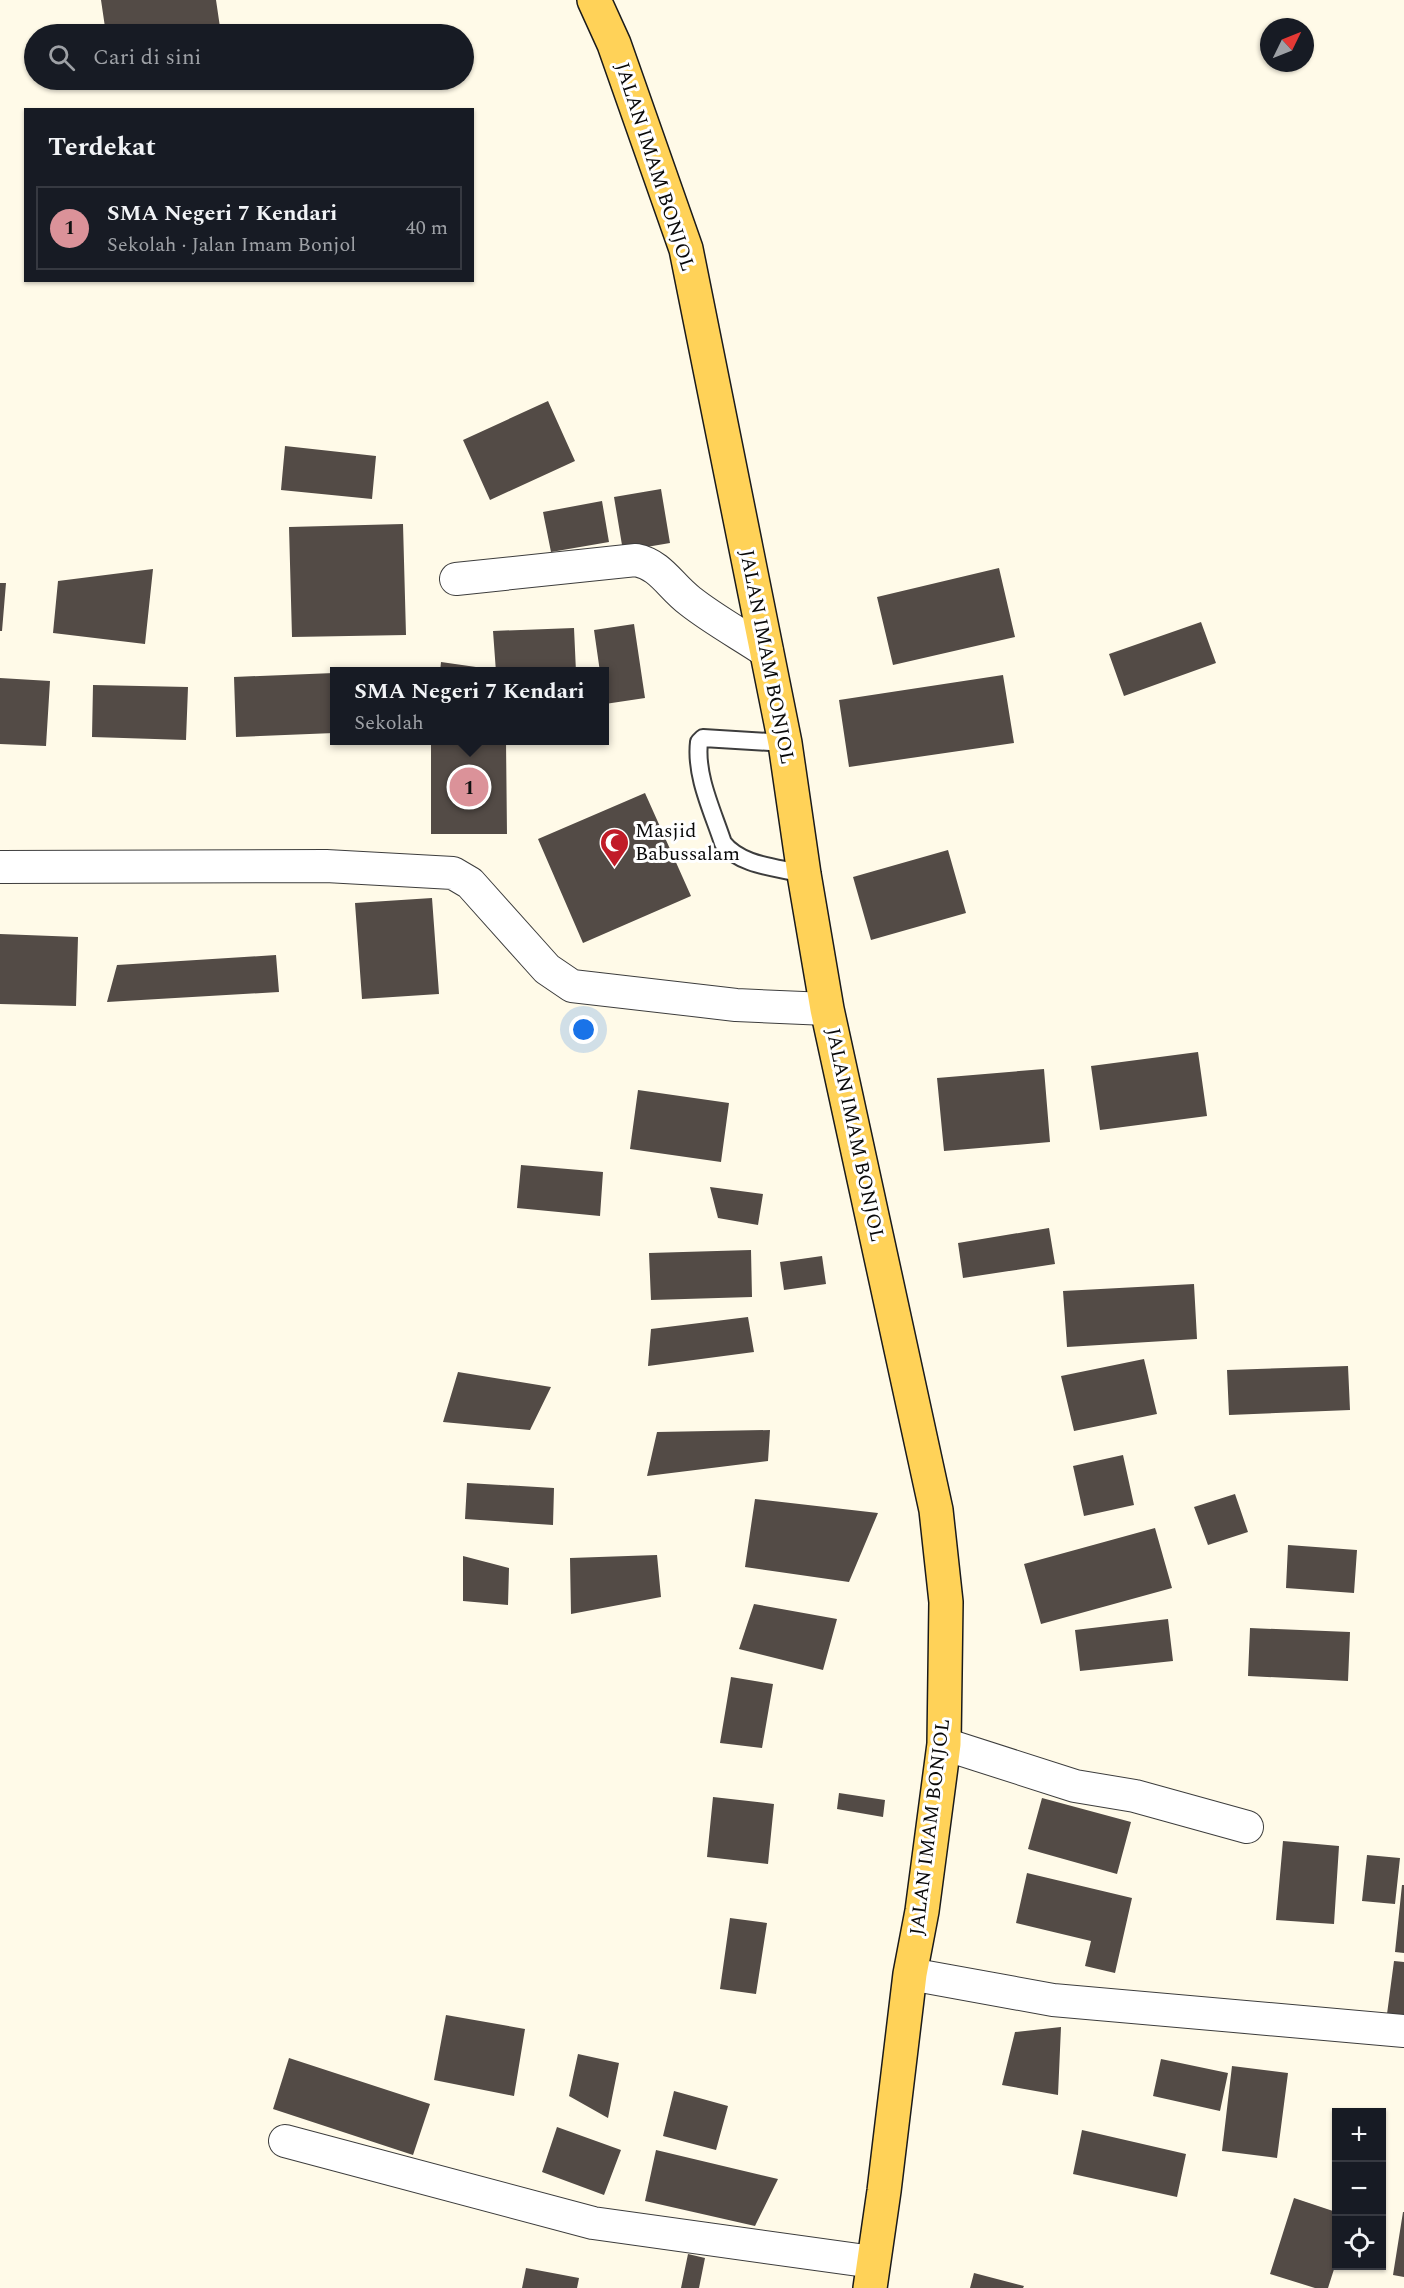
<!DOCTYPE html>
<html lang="id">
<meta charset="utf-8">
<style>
body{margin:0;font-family:Spectral,serif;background:#20242c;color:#f1f3f6}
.controls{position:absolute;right:18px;bottom:18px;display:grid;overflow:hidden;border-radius:0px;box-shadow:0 2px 4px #0004}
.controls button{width:54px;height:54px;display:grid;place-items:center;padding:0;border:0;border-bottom:2px solid #363941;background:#171b24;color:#f1f3f6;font:30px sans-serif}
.compass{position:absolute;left:1260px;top:18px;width:54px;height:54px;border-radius:50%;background:#171b24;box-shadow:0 2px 4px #0004;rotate:47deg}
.you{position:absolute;left:584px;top:1030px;width:21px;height:21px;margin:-15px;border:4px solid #fff;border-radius:50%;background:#1a73e8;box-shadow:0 0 0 9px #1a73e833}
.badge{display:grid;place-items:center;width:39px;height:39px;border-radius:50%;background:#db9299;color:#111;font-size:20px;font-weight:700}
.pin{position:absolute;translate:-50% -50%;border:3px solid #fff;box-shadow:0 2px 6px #0006}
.popup{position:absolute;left:330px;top:667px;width:279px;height:78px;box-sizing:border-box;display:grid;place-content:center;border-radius:0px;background:#171b24;filter:drop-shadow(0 2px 4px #0005);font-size:20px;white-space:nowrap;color:#9ea1a6}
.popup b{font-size:22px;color:#f1f3f6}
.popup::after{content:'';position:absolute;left:50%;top:100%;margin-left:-12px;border:12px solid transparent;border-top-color:#171b24}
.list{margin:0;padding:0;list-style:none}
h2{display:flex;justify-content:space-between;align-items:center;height:78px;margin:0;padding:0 24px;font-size:26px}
h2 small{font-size:20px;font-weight:400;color:#9ea1a6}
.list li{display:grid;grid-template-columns:39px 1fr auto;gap:18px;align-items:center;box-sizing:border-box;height:84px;margin:0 12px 12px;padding:0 12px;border:2px solid #363941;border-radius:0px}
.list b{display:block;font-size:22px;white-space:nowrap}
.list p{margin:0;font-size:20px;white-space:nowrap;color:#9ea1a6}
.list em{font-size:20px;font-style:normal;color:#9ea1a6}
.icon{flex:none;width:33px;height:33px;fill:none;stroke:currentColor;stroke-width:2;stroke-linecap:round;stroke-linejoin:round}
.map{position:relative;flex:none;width:1404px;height:2288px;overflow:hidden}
.search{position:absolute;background:#171b24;box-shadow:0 2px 4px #0004;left:24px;top:24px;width:450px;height:66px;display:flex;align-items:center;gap:15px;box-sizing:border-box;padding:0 21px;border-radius:33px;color:#9ea1a6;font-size:22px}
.panel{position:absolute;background:#171b24;box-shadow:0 2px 4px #0004;left:24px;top:108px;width:450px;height:174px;border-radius:0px}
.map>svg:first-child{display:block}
.building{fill:#534b46}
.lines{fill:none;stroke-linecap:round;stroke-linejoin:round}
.lane-casing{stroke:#3d3d3d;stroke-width:20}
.street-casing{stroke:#3d3d3d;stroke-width:34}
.primary-casing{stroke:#1b1b1b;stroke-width:36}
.lane{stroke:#fff;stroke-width:16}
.street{stroke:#fff;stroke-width:32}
.primary{stroke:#ffd258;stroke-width:33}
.labels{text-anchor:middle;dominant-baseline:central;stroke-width:6;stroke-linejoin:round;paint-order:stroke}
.street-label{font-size:20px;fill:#0a0a0a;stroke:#fff}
.poi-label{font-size:20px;fill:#0a0a0a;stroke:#fff;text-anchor:start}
</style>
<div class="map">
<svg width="1404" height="2288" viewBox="0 0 1404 2288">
<rect width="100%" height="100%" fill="#fffae8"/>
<!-- building -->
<path class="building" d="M101,0H216L221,34H106Z
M548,401L575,461L490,500L463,440Z
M285,446L376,456L372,499L281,490Z
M661,489L670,543L623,551L614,497Z
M602,501L609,542L551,552L543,512Z
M403,524L406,635L292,637L289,527Z
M999,568L1015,637L893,665L877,597Z
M153,569L145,644L53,633L58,581Z
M0,583H6L2,631H0Z
M1201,622L1216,663L1124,696L1109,654Z
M634,624L645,698L605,704L604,672H600L594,630Z
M574,628L576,672H496L493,631Z
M441,662L483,668L482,672H440Z
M334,673V733L236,737L234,677Z
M1003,675L1014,743L849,767L839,700Z
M0,678L50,681L46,746L0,744Z
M93,685L188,687L186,740L92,737Z
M431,741H506L507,834H431Z
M645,793L691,896L583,943L538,839Z
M948,850L966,913L871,940L853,877Z
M432,898L439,994L362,999L355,903Z
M0,934L78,937L76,1006L0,1004Z
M276,955L279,992L107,1002L117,965Z
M1198,1052L1207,1116L1100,1130L1091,1066Z
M1044,1069L1050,1142L944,1151L937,1078Z
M638,1090L729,1103L721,1162L630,1149Z
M521,1165L603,1172L600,1216L517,1208Z
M710,1187L763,1194L758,1225L718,1218Z
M1049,1228L1055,1264L963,1278L958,1243Z
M751,1250L752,1297L651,1300L649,1253Z
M822,1256L826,1284L784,1290L780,1262Z
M1194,1284L1197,1339L1067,1347L1063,1291Z
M748,1317L754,1352L648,1366L651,1329Z
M1144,1359L1157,1414L1074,1431L1061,1376Z
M1348,1366L1350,1410L1229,1415L1227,1370Z
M458,1372L551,1387L530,1430L443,1422Z
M770,1430L768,1461L647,1476L657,1432Z
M1123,1455L1134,1505L1084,1516L1073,1466Z
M467,1483L554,1488L553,1525L465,1519Z
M1235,1494L1248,1532L1208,1545L1194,1507Z
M755,1499L878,1513L849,1582L745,1567Z
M1155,1528L1172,1588L1041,1624L1024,1564Z
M1288,1545L1357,1550L1354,1593L1286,1588Z
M657,1555L661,1597L571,1614L570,1558Z
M463,1556L509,1568L508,1605L463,1601Z
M754,1604L837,1619L823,1670L739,1649Z
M1168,1619L1173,1661L1080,1671L1075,1630Z
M1250,1628L1350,1632L1348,1681L1248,1676Z
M731,1677L773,1684L762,1748L720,1743Z
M839,1793L885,1800L883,1817L837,1809Z
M713,1797L774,1804L768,1864L707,1857Z
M1042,1798L1131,1822L1117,1874L1028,1849Z
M1283,1841L1339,1846L1334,1924L1276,1920Z
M1367,1855L1400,1858L1395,1904L1362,1901Z
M1027,1873L1132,1898L1115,1973L1085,1966L1091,1941L1016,1923Z
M1402,1885H1404V1953L1395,1952Z
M730,1918L767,1923L756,1994L720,1989Z
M1394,1961L1404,1962V2017L1387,2014Z
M446,2015L525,2029L514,2096L434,2080Z
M1061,2027L1058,2095L1002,2085L1015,2032Z
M578,2054L619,2063L608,2118L569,2096Z
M289,2058L430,2104L413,2155L273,2109Z
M1161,2059L1228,2073L1220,2111L1153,2096Z
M1232,2066L1288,2073L1277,2158L1222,2151Z
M674,2091L728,2106L716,2150L663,2136Z
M557,2127L621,2150L604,2195L542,2172Z
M1082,2130L1186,2154L1177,2197L1073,2174Z
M656,2150L778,2179L755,2226L645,2201Z
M1294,2198L1336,2212V2263L1328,2288H1315L1270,2274Z
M1403,2212H1404V2277L1393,2275Z
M688,2254L705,2258L699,2288H681Z
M526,2268L579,2278L577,2288H522Z
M974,2273L1024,2286L1023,2288H970Z"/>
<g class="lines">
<defs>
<path id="lane" d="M785,743L703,738L699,742C695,776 713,812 723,843C741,866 776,867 804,874"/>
<path id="street" d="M456,579L636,560C661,565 670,586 690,601C714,620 742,635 767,652
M0,867L326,866L453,873L470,883L547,969L572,986L736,1005L827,1009
M944,1744L1075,1786L1135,1796L1247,1827
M910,1974L1053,2000L1404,2031
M285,2141L593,2223L873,2262"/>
<path id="primary" d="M594,0L614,44L686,249L785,743L804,874L827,1009L936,1510L946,1602L944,1744L922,1911L910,1974L884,2191L870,2288"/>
</defs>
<!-- lane casing -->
<use href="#lane" class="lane-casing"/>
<!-- street casing -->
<use href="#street" class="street-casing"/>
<!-- primary casing -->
<use href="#primary" class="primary-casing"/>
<!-- lane -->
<use href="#lane" class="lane"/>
<!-- street -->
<use href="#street" class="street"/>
<!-- primary -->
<use href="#primary" class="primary"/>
</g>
<!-- icons -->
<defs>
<symbol id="mosque-pin" viewBox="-11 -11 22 30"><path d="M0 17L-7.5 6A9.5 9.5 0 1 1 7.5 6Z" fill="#c11c28" stroke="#fff"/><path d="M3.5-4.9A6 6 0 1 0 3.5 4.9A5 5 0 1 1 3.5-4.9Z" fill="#fff"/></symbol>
</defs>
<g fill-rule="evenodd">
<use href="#mosque-pin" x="598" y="826" width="33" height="45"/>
</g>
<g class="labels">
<!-- street labels -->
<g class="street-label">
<text transform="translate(655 167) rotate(72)">JALAN IMAM BONJOL</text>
<text transform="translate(767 657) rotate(79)">JALAN IMAM BONJOL</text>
<text transform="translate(855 1135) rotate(78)">JALAN IMAM BONJOL</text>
<text transform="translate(930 1827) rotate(-83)">JALAN IMAM BONJOL</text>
</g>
<!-- poi labels -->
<g class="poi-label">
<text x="635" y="831">Masjid<tspan x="635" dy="23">Babussalam</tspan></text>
</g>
</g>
</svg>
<div class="controls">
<button>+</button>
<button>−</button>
<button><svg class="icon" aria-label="locate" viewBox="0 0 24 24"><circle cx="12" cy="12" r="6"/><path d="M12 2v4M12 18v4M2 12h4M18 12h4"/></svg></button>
</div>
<svg class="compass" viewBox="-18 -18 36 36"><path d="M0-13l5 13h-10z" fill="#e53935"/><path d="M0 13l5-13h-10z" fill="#9ea1a6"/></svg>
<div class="you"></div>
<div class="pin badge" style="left:469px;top:787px">1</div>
<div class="popup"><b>SMA Negeri 7 Kendari</b>Sekolah</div>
<div class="search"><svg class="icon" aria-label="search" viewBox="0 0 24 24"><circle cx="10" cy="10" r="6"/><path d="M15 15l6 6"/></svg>Cari di sini</div>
<section class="panel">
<h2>Terdekat<small></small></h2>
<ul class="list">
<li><span class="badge">1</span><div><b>SMA Negeri 7 Kendari</b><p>Sekolah · Jalan Imam Bonjol</p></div><em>40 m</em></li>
</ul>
</section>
</div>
